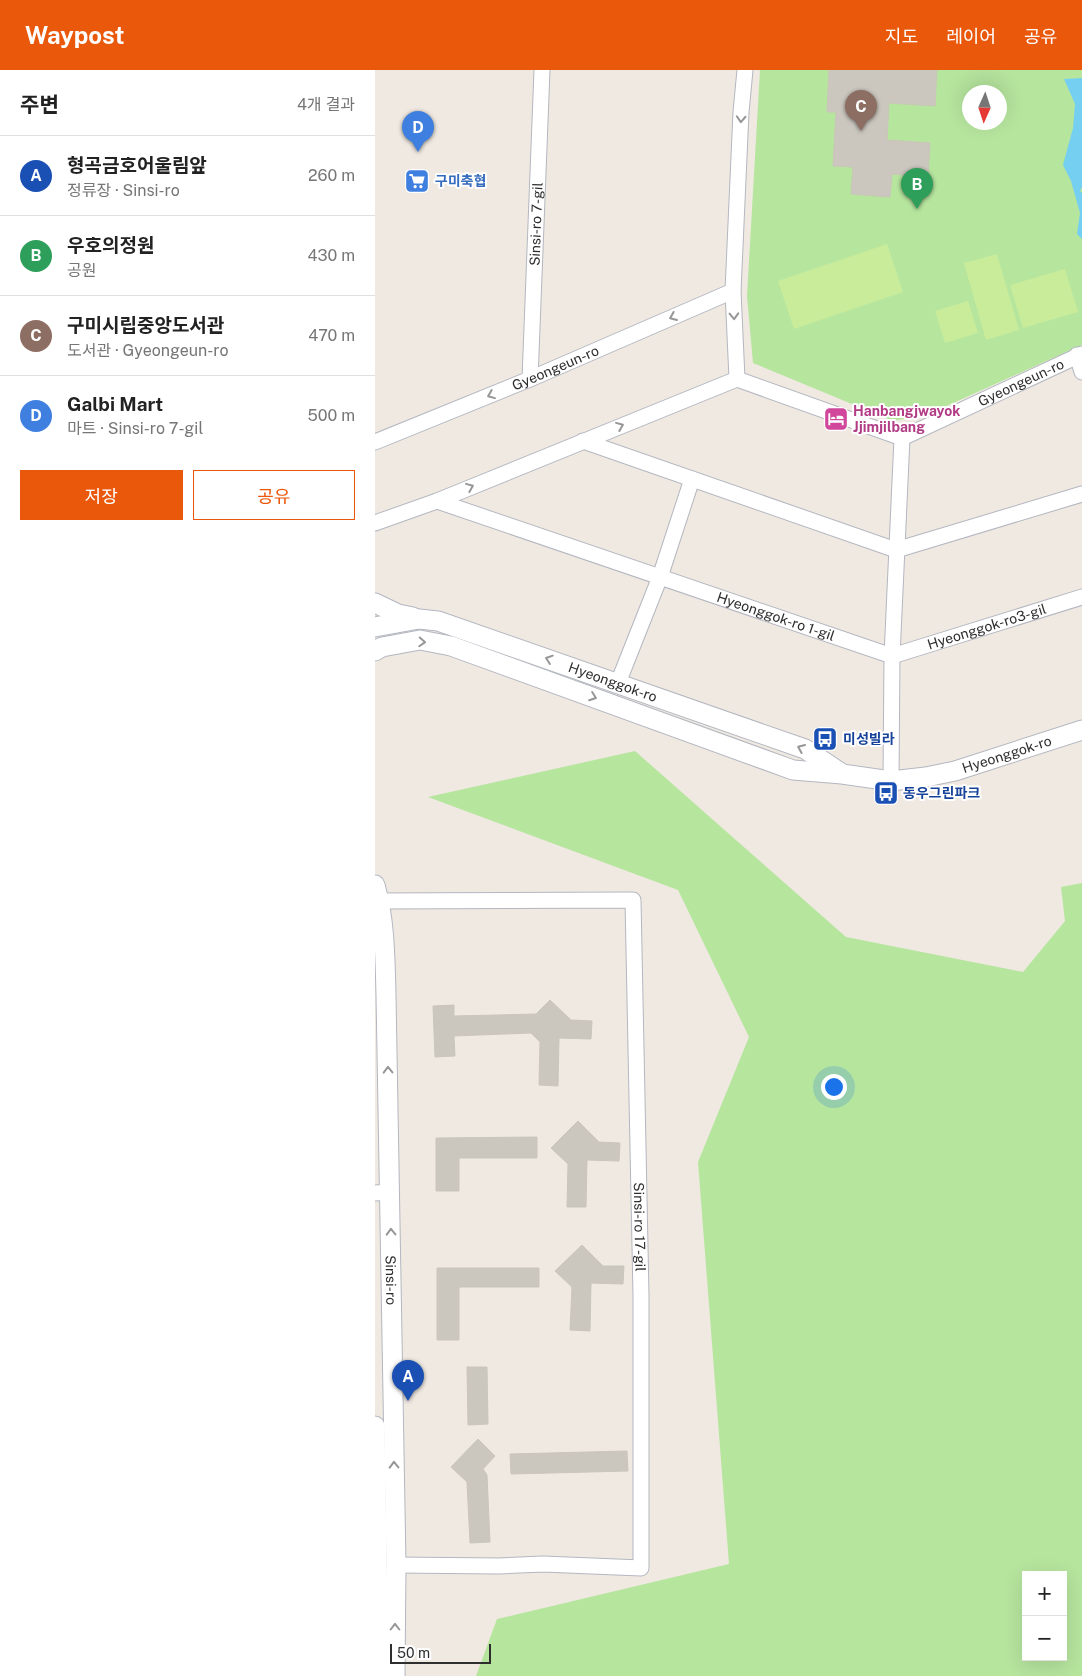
<!DOCTYPE html>
<html lang="ko">
<meta charset="utf-8">
<style>
body{margin:0;font-family:"Public Sans","Noto Sans KR",sans-serif;background:#f2f2f2;color:#222}
.controls{position:absolute;right:15px;bottom:15px;display:grid;overflow:hidden;border-radius:0px;box-shadow:0 5px 20px #0002}
.controls button{width:45px;height:45px;display:grid;place-items:center;padding:0;border:0;border-bottom:1px solid #e0e0e0;background:#fff;color:#222;font:25px sans-serif}
.compass{position:absolute;left:587px;top:15px;width:45px;height:45px;border-radius:50%;background:#fff;box-shadow:0 5px 20px #0002;rotate:183deg}
.scale{position:absolute;left:15px;bottom:12px;width:101px;box-sizing:border-box;padding-left:5px;border:2px solid #2e2e2e;border-top:0;font-size:14px;line-height:18px;white-space:nowrap;color:#2e2e2e;-webkit-text-stroke:4px #fff;paint-order:stroke}
.you{position:absolute;left:458px;top:1016px;width:18px;height:18px;margin:-12px;border:4px solid #fff;border-radius:50%;background:#1a73e8;box-shadow:0 0 0 8px #1a73e833}
.badge{display:grid;place-items:center;width:32px;height:32px;border-radius:50%;background:#ea580c;color:#fff;font-size:16px;font-weight:700}
.pin{position:absolute;translate:-50% -41px;filter:drop-shadow(0 1px 2px #0008)}
.pin::after{content:'';position:absolute;top:26px;width:18px;height:15px;background:inherit;clip-path:polygon(0 0,100% 0,50% 100%)}
.list{margin:0;padding:0;list-style:none}
h2{display:flex;justify-content:space-between;align-items:center;height:65px;margin:0;padding:0 20px;font-size:21px}
h2 small{font-size:16px;font-weight:400;color:#767676}
.list li{display:grid;grid-template-columns:32px 1fr auto;gap:15px;align-items:center;box-sizing:border-box;height:80px;padding:0 20px;border-top:1px solid #e0e0e0}
.list b{display:block;font-size:19px;white-space:nowrap}
.list p{margin:0;font-size:16px;white-space:nowrap;color:#767676}
.list em{font-size:16px;font-style:normal;color:#767676}
.actions{display:flex;gap:10px;padding:15px 20px}
.actions a{flex:1;padding:11px 0;border:1px solid #ea580c;border-radius:0px;text-align:center;font-size:18px;color:#ea580c}
.actions .main{background:#ea580c;color:#fff}
.map{position:relative;flex:none;width:707px;height:1606px;overflow:hidden}
header{display:flex;align-items:center;gap:30px;box-sizing:border-box;height:70px;padding:0 25px;background:#ea580c;color:#fff}
header strong{font-size:24px}
nav{display:flex;gap:28px;margin-inline-start:auto;font-size:18px}
main{display:flex}
aside{flex:1;background:#fff}
.map>svg:first-child{display:block}
.green{fill:#b6e59e;fill-rule:evenodd}
.pitch{fill:#c9ec9a}
.water{fill:#75cff0}
.building{fill:#cbc7bf;stroke:#cbc5ba}
.lines{fill:none;stroke-linecap:round;stroke-linejoin:round}
.minor-casing{stroke:#b4b7c1;stroke-width:17}
.tertiary-casing{stroke:#b4b7c1;stroke-width:21}
.minor{stroke:#fff;stroke-width:15}
.tertiary{stroke:#fff;stroke-width:19}
.oneway{stroke:#969696}
.labels{text-anchor:middle;dominant-baseline:central;stroke-width:4;stroke-linejoin:round;paint-order:stroke}
.shop-label{font-size:14px;font-weight:bold;fill:#366cbe;stroke:#fff;text-anchor:start}
.street-label{font-size:14px;fill:#2e2e2e;stroke:#fff}
.hotel-label{font-size:14px;font-weight:bold;fill:#b23c85;stroke:#fff;text-anchor:start}
.transit-label{font-size:14px;font-weight:bold;fill:#164399;stroke:#fff;text-anchor:start}
</style>
<header>
<strong>Waypost</strong>
<nav><a>지도</a><a>레이어</a><a>공유</a></nav>
</header>
<main>
<aside>
<h2>주변<small>4개 결과</small></h2>
<ul class="list">
<li><span class="badge" style="background:#1a4fb4">A</span><div><b>형곡금호어울림앞</b><p>정류장 · Sinsi-ro</p></div><em>260 m</em></li>
<li><span class="badge" style="background:#2e9e5b">B</span><div><b>우호의정원</b><p>공원</p></div><em>430 m</em></li>
<li><span class="badge" style="background:#8d6e63">C</span><div><b>구미시립중앙도서관</b><p>도서관 · Gyeongeun-ro</p></div><em>470 m</em></li>
<li><span class="badge" style="background:#3f7fe0">D</span><div><b>Galbi Mart</b><p>마트 · Sinsi-ro 7-gil</p></div><em>500 m</em></li>
</ul>
<div class="actions"><a class="main">저장</a><a>공유</a></div>
</aside>
<div class="map">
<svg width="707" height="1606" viewBox="0 0 707 1606">
<rect width="100%" height="100%" fill="#efe9e1"/>
<!-- green -->
<path class="green" d="M385,0H707V275L556,343L518,351L378,293L372,226ZM594,22H624V52H594Z
M260,681L471,867L648,902L690,851L686,817L707,813V1606H101L122,1549L354,1494L323,1092L374,967L303,820L53,727ZM651,1505H688V1587H651Z"/>
<!-- pitch -->
<path class="pitch" d="M512,174L528,222L419,259L403,211Z
M622,184L644,260L611,270L589,193Z
M690,199L703,242L648,258L635,215Z
M593,231L603,263L570,273L560,241Z"/>
<!-- water -->
<path class="water" d="M707,8V117L705,121L707,123V169L702,164L705,143L696,111L688,95L698,58L700,34L689,9Z"/>
<!-- building -->
<path class="building" d="M454,0H562L560,36L514,33L512,70L555,73L553,107L517,104L515,127L476,124L478,97L458,96L461,42H452Z
M175,930L196,950L217,951L216,969L184,968L183,1016L164,1015L165,972L156,963L79,966L80,986L60,987L58,936L79,935V946L161,944Z
M203,1051L224,1072L245,1073L244,1091L212,1090L211,1137H192L193,1094L176,1078Z
M162,1067V1088H84V1121H61V1068Z
M207,1175L228,1196H249L248,1214L216,1213L215,1261L195,1260L197,1217L180,1201Z
M62,1198H164V1217H84V1270H62Z
M92,1297H112L113,1354L93,1355Z
M103,1369L120,1386L108,1399L112,1405L115,1472L95,1473L92,1412L76,1397Z
M252,1381L253,1401L136,1404L135,1384Z"/>
<g class="lines">
<defs>
<g id="minor">
<path id="s1" d="M370,0L366,42L358,221L362,309L527,368L707,284"/>
<path d="M702,285L707,302"/>
<path id="s2" d="M155,309L167,0"/>
<path d="M208,371L521,480L707,424"/>
<path id="s3" d="M0,372L155,309L358,221"/>
<path id="s4" d="M62,431L517,586L707,527"/>
<path d="M0,453L62,431L362,309"/>
<path d="M243,613L285,507L317,409"/>
<path d="M516,711L517,586L527,368"/>
<path id="s5" d="M0,831L258,830L266,1226V1498L168,1494L124,1496L21,1495"/>
<path d="M0,1123L15,1122"/>
</g>
<g id="tertiary">
<path d="M0,533L23,544L38,547"/>
<path id="s6" d="M0,557L44,549L63,551L430,679L466,703"/>
<path id="s7" d="M0,581L7,577L45,570L76,576L418,700L467,704L516,711L551,707L580,701L707,660"/>
<path id="s8" d="M0,815C10,851 10,888 11,925L21,1495L20,1606"/>
<path d="M0,1356L4,1606"/>
</g>
</defs>
<!-- minor casing -->
<use href="#minor" class="minor-casing"/>
<!-- tertiary casing -->
<use href="#tertiary" class="tertiary-casing"/>
<!-- minor -->
<use href="#minor" class="minor"/>
<!-- tertiary -->
<use href="#tertiary" class="tertiary"/>
</g>
<!-- one-way arrows -->
<defs><path id="oneway-chevron" d="M-2-3.5L2.5 0L-2 3.5" fill="none" stroke-width="1.6" stroke-linecap="round" stroke-linejoin="round" transform="scale(1.25)"/></defs>
<g class="oneway">
<use href="#oneway-chevron" transform="translate(366 49) rotate(93)"/>
<use href="#oneway-chevron" transform="translate(359 246) rotate(88)"/>
<use href="#oneway-chevron" transform="translate(298 247) rotate(157)"/>
<use href="#oneway-chevron" transform="translate(116 325) rotate(158)"/>
<use href="#oneway-chevron" transform="translate(245 356) rotate(-22)"/>
<use href="#oneway-chevron" transform="translate(95 417) rotate(-22)"/>
<use href="#oneway-chevron" transform="translate(47 572) rotate(3)"/>
<use href="#oneway-chevron" transform="translate(174 589) rotate(-161)"/>
<use href="#oneway-chevron" transform="translate(218 627) rotate(20)"/>
<use href="#oneway-chevron" transform="translate(426 678) rotate(-157)"/>
<use href="#oneway-chevron" transform="translate(13 1000) rotate(-91)"/>
<use href="#oneway-chevron" transform="translate(16 1162) rotate(-91)"/>
<use href="#oneway-chevron" transform="translate(19 1395) rotate(-91)"/>
<use href="#oneway-chevron" transform="translate(20 1557) rotate(-90)"/>
</g>
<!-- icons -->
<defs>
<symbol id="supermarket-square" viewBox="-11 -11 22 22"><rect x="-9" y="-9" width="18" height="18" rx="4" fill="#3f7fe0" stroke="#fff"/><path d="M-6-5.5h2.5l.6 2H6L4.5 2H-2.5L-4.4-4H-6ZM-1.5 3.2a1.3 1.3 0 1 0 .1 0ZM3 3.2a1.3 1.3 0 1 0 .1 0Z" fill="#fff"/></symbol>
<symbol id="hotel-square" viewBox="-11 -11 22 22"><rect x="-9" y="-9" width="18" height="18" rx="4" fill="#d1479c" stroke="#fff"/><path d="M-6-4.5h1.5V1H6V5H4.5V3h-9V5H-6ZM-4 0a1.8 1.8 0 1 1 3.6 0ZM.5 0V-2.5h3Q6-2.5 6 0Z" fill="#fff"/></symbol>
<symbol id="bus-square" viewBox="-11 -11 22 22"><rect x="-9" y="-9" width="18" height="18" rx="4" fill="#1a4fb4" stroke="#fff"/><path d="M-5-6H5V4H4V6H2V4H-2V6H-4V4H-5ZM-3.5-4V0h7V-4ZM-3.5 1.2v1.5H-2V1.2ZM2 1.2v1.5H3.5V1.2Z" fill="#fff"/></symbol>
</defs>
<g fill-rule="evenodd">
<use href="#supermarket-square" x="28" y="97" width="28" height="28"/>
<use href="#hotel-square" x="447" y="335" width="28" height="28"/>
<use href="#bus-square" x="436" y="655" width="28" height="28"/>
<use href="#bus-square" x="497" y="709" width="28" height="28"/>
</g>
<g class="labels">
<!-- shop labels -->
<g class="shop-label">
<text x="60" y="111">구미축협</text>
</g>
<!-- street labels -->
<g class="street-label">
<text stroke="none"><textPath href="#s2" startOffset="155">Sinsi-ro 7-gil</textPath></text>
<text stroke="none"><textPath href="#s3" startOffset="195">Gyeongeun-ro</textPath></text>
<text stroke="none"><textPath href="#s1" startOffset="616">Gyeongeun-ro</textPath></text>
<text stroke="none"><textPath href="#s4" startOffset="358">Hyeonggok-ro 1-gil</textPath></text>
<text stroke="none"><textPath href="#s4" startOffset="580">Hyeonggok-ro3-gil</textPath></text>
<text stroke="none"><textPath href="#s6" startOffset="249">Hyeonggok-ro</textPath></text>
<text stroke="none"><textPath href="#s7" startOffset="660">Hyeonggok-ro</textPath></text>
<text stroke="none"><textPath href="#s5" startOffset="585">Sinsi-ro 17-gil</textPath></text>
<text stroke="none"><textPath href="#s8" startOffset="396">Sinsi-ro</textPath></text>
</g>
<!-- hotel labels -->
<g class="hotel-label">
<text x="478" y="341">Hanbangjwayok<tspan x="478" dy="16">Jjimjilbang</tspan></text>
</g>
<!-- transit labels -->
<g class="transit-label">
<text x="468" y="669">미성빌라</text>
<text x="528" y="723">동우그린파크</text>
</g>
</g>
</svg>
<div class="controls">
<button>+</button>
<button>−</button>
</div>
<svg class="compass" viewBox="-18 -18 36 36"><path d="M0-13l5 13h-10z" fill="#e53935"/><path d="M0 13l5-13h-10z" fill="#767676"/></svg>
<div class="scale">50 m</div>
<div class="you"></div>
<div class="pin badge" style="left:33px;top:1331px;background:#1a4fb4">A</div>
<div class="pin badge" style="left:542px;top:139px;background:#2e9e5b">B</div>
<div class="pin badge" style="left:486px;top:61px;background:#8d6e63">C</div>
<div class="pin badge" style="left:43px;top:82px;background:#3f7fe0">D</div>
</div>
</main>
